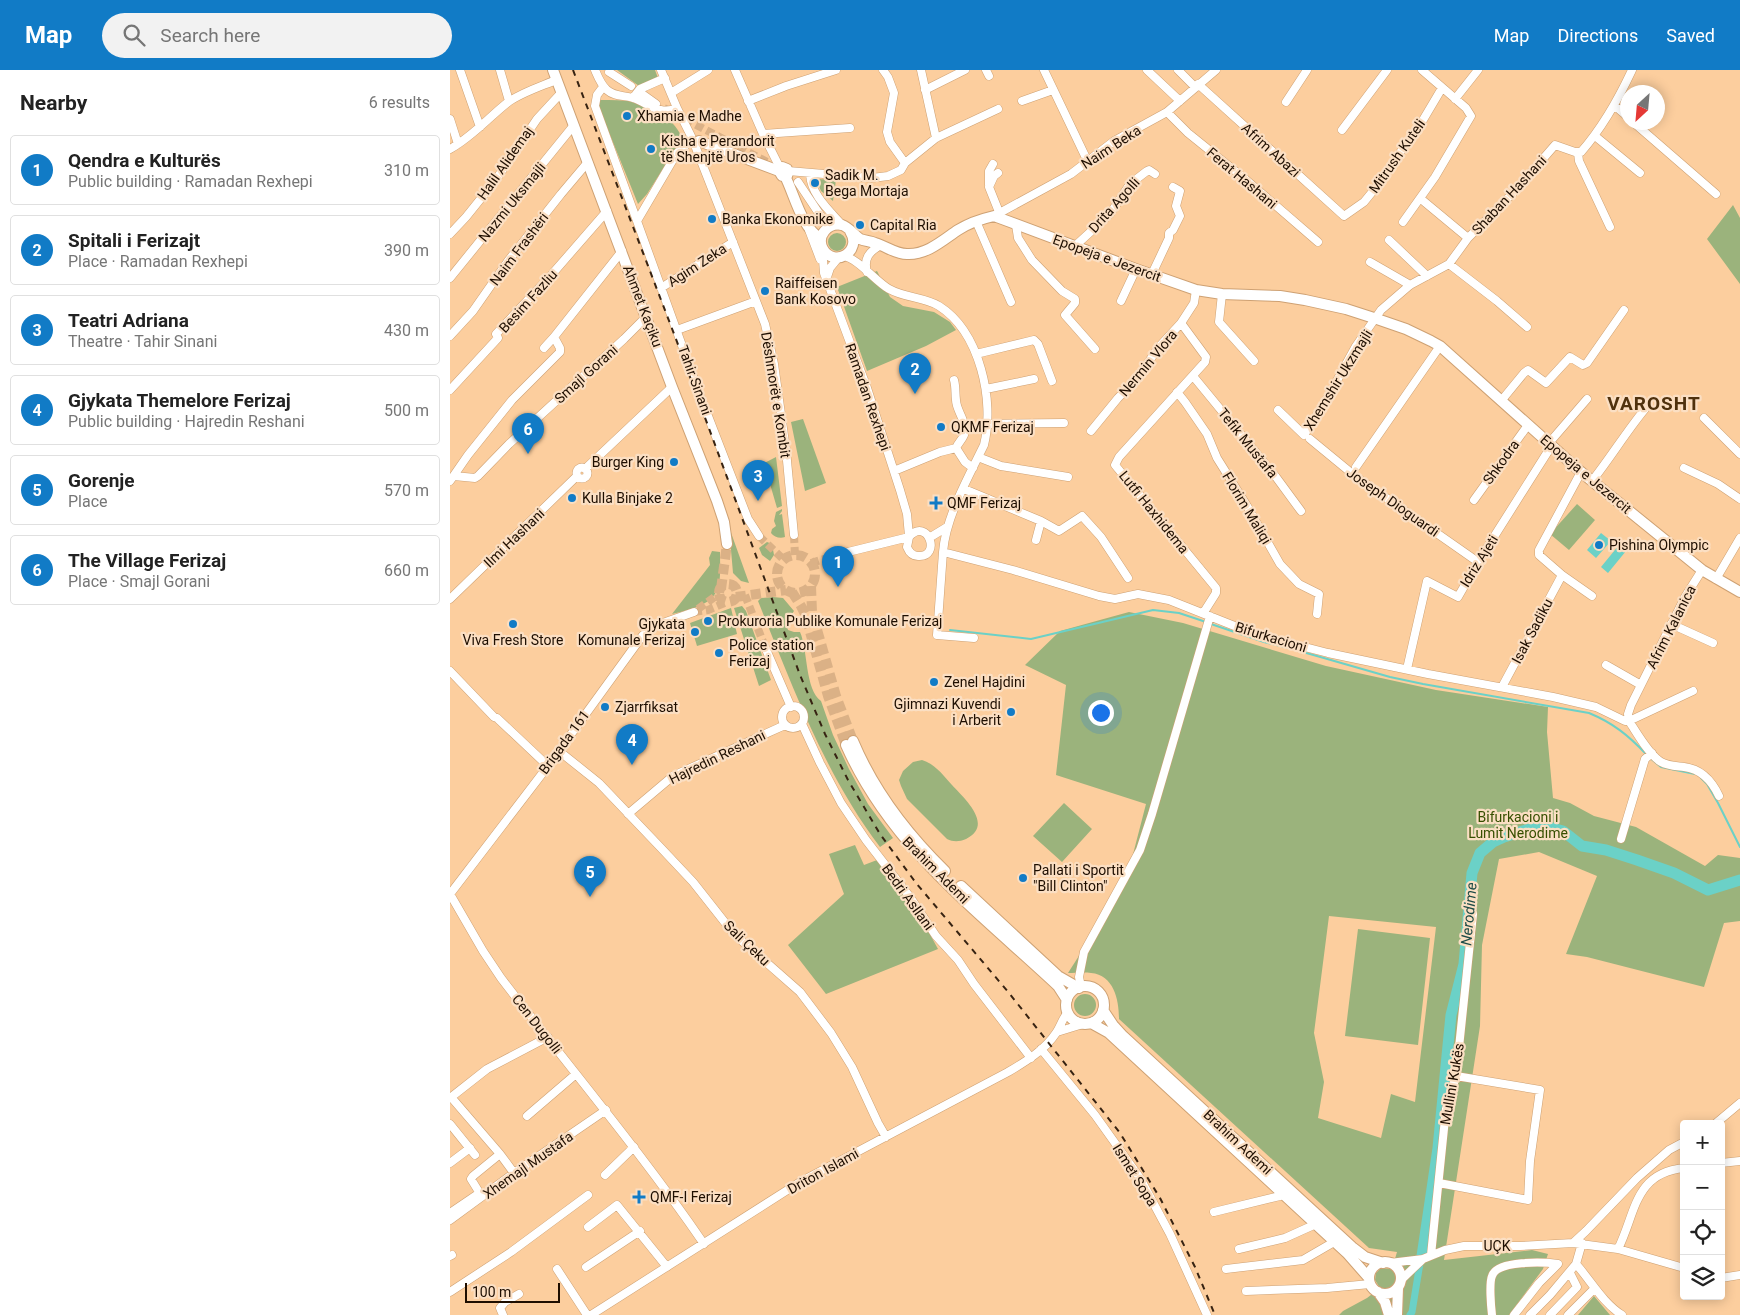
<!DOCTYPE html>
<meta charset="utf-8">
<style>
body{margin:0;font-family:Roboto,sans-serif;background:#f2f2f2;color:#222}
.controls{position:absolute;right:15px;bottom:15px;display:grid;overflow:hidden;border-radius:5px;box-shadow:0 2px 12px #0003}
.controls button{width:45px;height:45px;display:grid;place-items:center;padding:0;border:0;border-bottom:1px solid #e0e0e0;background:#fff;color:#222;font:25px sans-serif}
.compass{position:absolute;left:1170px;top:15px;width:45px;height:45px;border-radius:50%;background:#fff;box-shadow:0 2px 12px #0003;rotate:206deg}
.scale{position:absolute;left:15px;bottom:12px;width:95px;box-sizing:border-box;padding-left:5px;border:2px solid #1e0e00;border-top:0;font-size:14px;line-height:18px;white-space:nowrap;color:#1e0e00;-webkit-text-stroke:4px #fbdfc3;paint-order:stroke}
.you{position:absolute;left:650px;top:642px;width:18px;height:18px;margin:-12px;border:4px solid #fff;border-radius:50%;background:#1a73e8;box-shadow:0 0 0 8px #1a73e833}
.badge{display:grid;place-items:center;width:32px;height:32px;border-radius:50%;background:#117bc6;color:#fff;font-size:16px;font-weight:700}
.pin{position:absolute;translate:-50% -41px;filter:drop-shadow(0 1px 2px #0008)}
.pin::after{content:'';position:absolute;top:26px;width:18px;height:15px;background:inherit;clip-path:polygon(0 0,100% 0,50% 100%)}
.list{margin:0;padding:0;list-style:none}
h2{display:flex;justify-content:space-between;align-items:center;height:65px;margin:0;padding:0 20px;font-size:21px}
h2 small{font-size:16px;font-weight:400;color:#767676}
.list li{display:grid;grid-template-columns:32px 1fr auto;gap:15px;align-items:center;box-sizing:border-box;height:70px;margin:0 10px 10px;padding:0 10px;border:1px solid #e0e0e0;border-radius:5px}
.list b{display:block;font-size:19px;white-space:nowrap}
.list p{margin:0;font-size:16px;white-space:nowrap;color:#767676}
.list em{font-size:16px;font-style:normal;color:#767676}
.icon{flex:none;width:28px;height:28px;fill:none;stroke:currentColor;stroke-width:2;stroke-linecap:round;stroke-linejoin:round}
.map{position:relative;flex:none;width:1290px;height:1245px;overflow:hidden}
header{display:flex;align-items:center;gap:30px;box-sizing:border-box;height:70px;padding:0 25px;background:#117bc6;color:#fff}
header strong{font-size:24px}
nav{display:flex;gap:28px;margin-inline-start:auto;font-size:18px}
.search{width:350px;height:45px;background:#f2f2f2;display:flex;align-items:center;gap:12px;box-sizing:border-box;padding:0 18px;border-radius:28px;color:#767676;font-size:19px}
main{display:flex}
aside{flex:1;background:#fff}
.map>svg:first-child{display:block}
.green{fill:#9bb37c;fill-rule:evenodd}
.water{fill:#6bd1c7}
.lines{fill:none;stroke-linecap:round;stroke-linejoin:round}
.stream{stroke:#6bd1c7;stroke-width:2}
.canal{stroke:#6bd1c7;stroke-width:7}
.river{stroke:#6bd1c7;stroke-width:11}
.minor-tunnel{stroke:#dbb186;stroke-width:8;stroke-dasharray:8 4;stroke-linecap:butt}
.major-tunnel{stroke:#dbb186;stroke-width:10;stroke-dasharray:10 5;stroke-linecap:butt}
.minor-casing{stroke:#cea173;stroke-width:9}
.major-casing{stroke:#cea173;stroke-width:12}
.minor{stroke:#fff;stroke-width:8}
.major{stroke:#fff;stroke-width:10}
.rail{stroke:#372312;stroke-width:2;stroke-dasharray:6 6;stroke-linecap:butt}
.poi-dot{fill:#117bc6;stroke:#fbdfc3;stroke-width:2}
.labels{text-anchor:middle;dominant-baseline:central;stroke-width:4.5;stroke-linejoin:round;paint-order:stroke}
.poi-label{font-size:14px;fill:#1e0e00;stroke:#fbdfc3;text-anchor:start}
.street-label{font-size:14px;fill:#1e0e00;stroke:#fbdfc3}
.park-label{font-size:14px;fill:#364f00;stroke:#fbdfc3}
.water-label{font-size:15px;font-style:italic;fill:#1d4b47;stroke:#fbdfc3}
.district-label{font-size:19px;font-weight:bold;letter-spacing:1px;fill:#4f310d;stroke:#fbdfc3}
</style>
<header>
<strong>Map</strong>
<div class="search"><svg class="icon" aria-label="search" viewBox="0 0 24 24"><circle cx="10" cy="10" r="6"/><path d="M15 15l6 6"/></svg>Search here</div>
<nav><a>Map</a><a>Directions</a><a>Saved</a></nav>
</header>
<main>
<aside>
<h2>Nearby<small>6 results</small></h2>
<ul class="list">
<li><span class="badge">1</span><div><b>Qendra e Kulturës</b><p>Public building · Ramadan Rexhepi</p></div><em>310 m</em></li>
<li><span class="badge">2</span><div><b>Spitali i Ferizajt</b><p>Place · Ramadan Rexhepi</p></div><em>390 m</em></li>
<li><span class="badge">3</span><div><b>Teatri Adriana</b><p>Theatre · Tahir Sinani</p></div><em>430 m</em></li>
<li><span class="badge">4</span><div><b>Gjykata Themelore Ferizaj</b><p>Public building · Hajredin Reshani</p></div><em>500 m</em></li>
<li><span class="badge">5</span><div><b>Gorenje</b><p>Place</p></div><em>570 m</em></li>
<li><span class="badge">6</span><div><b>The Village Ferizaj</b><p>Place · Smajl Gorani</p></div><em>660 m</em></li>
</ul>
</aside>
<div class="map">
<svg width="1290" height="1245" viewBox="0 0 1290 1245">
<rect width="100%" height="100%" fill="#fcce9e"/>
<!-- green -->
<path class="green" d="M167,0H205L208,8L189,16Z
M150,30C161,30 173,30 185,32C201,34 228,52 232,69L228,75L197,124L188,134L147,33Z
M366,109L386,110L383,131L371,121Z
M1283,135L1290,148V214L1257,169Z
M378 172a9 9 0 1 1 18 0a9 9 0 1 1-18 0Z
M427,201L440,227L453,236L484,242L500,252L506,260L476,276L417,301L387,217Z
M353,349L376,413L355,421L341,352Z
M326,387L332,436L327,438L320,414L303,416L297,402Z
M1127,434L1145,450L1119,480L1100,464Z
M332,439V441L329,445L332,444L335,467C330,469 324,467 321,463L322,459L326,456L324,451L326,442Z
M279,457L299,513L291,511L283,503Z
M317,472L322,474L324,485L320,491L312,485L309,478Z
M262,481L270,482C270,492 271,509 268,518C262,536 238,540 222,544L260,495L259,488Z
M323,527L333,528L344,541C338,551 334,546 338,560L344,562H350C358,580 355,620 371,631L383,665L399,699L418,734L443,768L430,777C375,705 342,615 308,531L311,528Z
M292,536L296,541L321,610L309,616L284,538Z
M281,538L287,564L247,576L240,553Z
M679,542L733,553L876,596L986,620L1098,637L1097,662L1103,728L1120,733L1144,746L1186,757L1255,796L1268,785L1290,788V851L1274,853L1254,917L1137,887L1116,884L1147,806L1089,782L1049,789L1032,875L1030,956L994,1190L1082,1180L1098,1184L1093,1199L1059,1245H889L893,1241L917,1228L930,1218L925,1210L926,1203L931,1198L942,1199L947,1182L919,1178L669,949C669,930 664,905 641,903C634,902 625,903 618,903L662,834L681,792L696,734L606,705L616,615L575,595L610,561ZM879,846L986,857L965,1032L941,1024L931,1068L868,1048L874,1012L864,963Z
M472,690C485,694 493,705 502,715C513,727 545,755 516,769C509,772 503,772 497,769L457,729L451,716L449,710L453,701L463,692Z
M614,733L642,759L612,792L583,766Z
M405,775L414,795L427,790L470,846L488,879L376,924L338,875L394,824L379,784Z
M908,859L980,868L968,975L895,966Z
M624 935a11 11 0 1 1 22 0a11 11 0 1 1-22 0Z
M1144,1226L1160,1245H1128Z"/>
<!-- water -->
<path class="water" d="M1151,463L1161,471L1146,488L1137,480Z
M1169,475L1176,481L1158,503L1151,497Z"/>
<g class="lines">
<!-- stream -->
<path class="stream" d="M761,554L814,572L839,578L940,607L973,614L1139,643C1163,653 1178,665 1196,684
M500,560L581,569L703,540L729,543L756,552
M1199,687L1211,697L1245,704
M1251,708L1257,714L1268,733L1290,777"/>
<!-- canal -->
<path class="canal" d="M960,1245L962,1242L970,1193"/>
<!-- river -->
<path class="river" d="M972,1186L988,1078L1001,945L1014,894L1022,803L1030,783L1043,772L1054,767L1086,757H1098L1113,761L1132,776L1156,780L1187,790L1224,803L1258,820L1290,810"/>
<!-- minor-tunnel -->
<path class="minor-tunnel" d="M214,38L317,92
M344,465L345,486
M309,466L334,490
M361,493L394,483
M295,525L315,577
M248,539L270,523
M244,542L258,540L277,532"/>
<!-- major-tunnel -->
<path class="major-tunnel" d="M327 504a19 19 0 1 1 38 0a19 19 0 1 1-38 0Z
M269 523a9 9 0 1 1 18 0a9 9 0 1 1-18 0Z
M361,516L362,542L386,626L403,671
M271,519L277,474
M342,522L351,536L355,544L378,626L396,675
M286,527L336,520"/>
<defs>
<path id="minor" d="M10,0L30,57
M50,0L59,31
M145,0C148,7 151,15 157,20C165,27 173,25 183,28C198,33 210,46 227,38
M211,0L227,38L241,66
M285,0L313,64L330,98
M433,0L438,7L444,23L437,62L440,72L455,93
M471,0L486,68
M536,0L539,6
M594,0L638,92
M697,0L730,31
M728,0L745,17
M159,2L181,16
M748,14L894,146L914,132L923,121L973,50L992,18
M153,17L147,25L145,36L187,151
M475,20L515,0
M221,23L258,0
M192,24L206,34
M183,28L190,19L215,8
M1005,29L1028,0
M298,31L336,16L386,0
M572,31L603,20
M836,32L857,0
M1164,35L1178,47
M717,42L738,63L795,109L868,172
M0,49L8,74
M1183,52L1266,124
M892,60L937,0
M313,64L400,58
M1145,66L1190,103
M236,75L227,83L187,151L251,328L298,449L309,466
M246,78L315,254L324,294L336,380L344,465
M0,79C22,67 38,48 57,33C70,23 92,16 106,10
M1128,83L1129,91L1160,157
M338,101L422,108L438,106L451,100L455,93L486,68L548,39
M548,103L544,106L539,117L549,142
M360,104C361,125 380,141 393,156
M348,112L372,148L387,155
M539,115V101L543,94
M971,129L1018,168
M544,146L621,104L664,71L717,42L766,0
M526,151L561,232
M953,152L985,107L1021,46L1016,38L972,0
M566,155L568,168L582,190L612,221L625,229V233L615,245L645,279
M359,160L370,189
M0,164L16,147L45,111L87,49L111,23
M939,170L977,206
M625,176L660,144L680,114L697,101L699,100L705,104
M372,177L374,203L417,318L450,420L457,444L459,466
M393,186C408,188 425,211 439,219C455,228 474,227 489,236C530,262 545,331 534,375C518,408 496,446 493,482L563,500L649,526L665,529L688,524L719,530L792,559L820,568L878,583L978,604L1103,627L1146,637L1175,651H1179L1243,621
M920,192L960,215
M999,194L1047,231L1077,257
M417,202C413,188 420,181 431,175
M702,204L719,168V163L723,160L730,146L726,136L730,121L723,117
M0,208L124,55
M376,210L380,198L389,187
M211,218L283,172
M772,224L769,252L804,291
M671,231L686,199
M731,253L756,287L755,292L669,387L665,395L766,518V523L754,542
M227,260L306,231
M0,266L23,241L58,191L111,124L138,92
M94,278L104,267
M526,284L584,270L588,274L602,311
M743,306L826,407L851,441
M504,310C506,317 505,323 506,330C506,341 518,352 514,365C512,370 508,373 506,378L515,392L523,398
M536,319L584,309
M0,320L48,268L46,264L103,203L157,141
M727,322L735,332L757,364L767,388L797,436L830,494L849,514L869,524L867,544
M1051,331L1074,303L1078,300L1096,313L1120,287L1133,295L1137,293L1174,240
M828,340L854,365L878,327L906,276L931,240L960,215L999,194L1018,168L1065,121L1105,75L1125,82H1131C1152,58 1168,30 1182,0
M1254,348L1290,384
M537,354L614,353
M641,361L668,328L685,311L709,277L731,253L744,233L746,220
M860,369L905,406L1028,492
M1099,373L1137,329
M528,387L551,396L618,407
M906,397L990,276
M126.5 403a5.5 5.5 0 1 1 11 0a5.5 5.5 0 1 1-11 0Z
M1234,398L1268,414L1290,429
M135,399L222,317
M444,401L490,382L506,378
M4,406L25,408L28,406L59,374L174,269L197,246
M0,411L18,385L62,330L110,282V278L104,267L172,181
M1142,411C1161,387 1176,362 1195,339
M514,419L591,451L609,461L632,446L651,467L678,508
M1024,430L1078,355
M479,468L497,457
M586,470L591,451
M493,482L487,565L524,568
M394,483L459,467C478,446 492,488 468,486C462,486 459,482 457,477L459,467
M1252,500L1235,527L1181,635L1178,644L1179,651C1187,663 1199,685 1211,692C1218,696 1226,696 1234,697C1251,699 1262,711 1269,726
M1112,505L1142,526
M1266,509L1290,468
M0,529L127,406
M1221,554L1263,573
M315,577L341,637
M1156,595L1191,615
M957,599L977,511L1008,527L1028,492L1102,375
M0,601L44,647L47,648L98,696
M1052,617L1112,505L1089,485V480L1131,402
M332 647a11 11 0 1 1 22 0a11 11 0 1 1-22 0Z
M352,654L370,693L391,733L416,770L460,827L486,866L508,890L524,914L581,988
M109,681L149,713L211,778L243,812L284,864L350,922L381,963L402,997L428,1053L436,1067
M178,744L223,706L335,655
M1171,769L1195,689L1202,683
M0,824L33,881L51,908C119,997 191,1082 254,1174
M0,824L98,696L193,565L210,554L244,542
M631,917L629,907L634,882L690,780L702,744L760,546
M607,962L633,954
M591,979L645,1045L690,1108L720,1164L757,1245
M0,1028L37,999L98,967
M77,1046L126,1004
M0,1054L25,1085
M1265,1054L1290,1033
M50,1084L64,1103
M0,1093L20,1078
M1271,1093L1290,1091
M155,1105L184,1077
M989,1113L1078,1130L1080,1091L1090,1020L1006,1006
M764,1142L834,1125
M0,1143L28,1124L29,1122L21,1109L23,1106L50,1084L1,1027
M0,1150L64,1103L156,1040
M138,1157L167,1135L217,1197
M1123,1173L1136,1161L1187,1108L1219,1080L1234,1072
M789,1179L835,1168L866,1154
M1168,1179C1186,1143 1184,1103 1234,1098
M981,1185L996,1039L1006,1006L1023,844
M0,1186L2,1185
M940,1193L973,1189L995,1180L1014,1176H1070L1123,1173L1168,1179L1234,1198
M1126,1194C1141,1211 1153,1233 1172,1245
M136,1197L190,1161
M107,1199L137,1245
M776,1199L853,1190L884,1172
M1271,1208L1290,1205
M951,1210L973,1189
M796,1221L877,1218L920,1214
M0,1222L61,1182L138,1125
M53,1245L50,1238L55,1232L69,1224
M141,1245L350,1112L558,1002C575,992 595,980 606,963C611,956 612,949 618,942
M1042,1245C1041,1237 1039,1213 1042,1206C1047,1190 1094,1192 1108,1194L1089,1213L1064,1245
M1080,1245L1100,1225L1126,1194L1132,1173
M1100,1245L1127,1217L1120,1203
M1118,1245L1145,1218"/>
<path id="major" d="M103,0L222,317L267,431L274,452L277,474
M249,71L329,101L332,106H337L338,103L337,99L332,97L329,101
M335,106C345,126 351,157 371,169
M400,161C413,182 384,198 373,179C366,166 378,152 392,155C399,157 404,165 410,169C415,171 420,171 425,173C436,176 445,184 457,184C477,185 493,170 508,160C519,153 531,149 544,146L686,199L746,220L772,224L830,226L855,230L896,239L927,249L956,259L981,271L990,276L1131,402L1252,500L1290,522
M403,671C424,721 456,763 495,801
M396,675C441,777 529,842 608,916L617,930
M511,816L608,906L629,918
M616 935a19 19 0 1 1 38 0a19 19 0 1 1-38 0Z
M653,940L663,955L673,966L902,1177L915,1187L933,1193
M641,953L659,963L897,1183L919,1208
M919 1208a16 16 0 1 1 32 0a16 16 0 1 1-32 0Z
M928,1222L935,1232L939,1245
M947,1245L948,1218"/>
</defs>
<!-- minor casing -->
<use href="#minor" class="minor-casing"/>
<!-- major casing -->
<use href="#major" class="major-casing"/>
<!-- minor -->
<use href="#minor" class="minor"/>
<!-- major -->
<use href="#major" class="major"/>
<!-- rail -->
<path class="rail" d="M123,0L226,269L350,605L375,664L398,710L430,764L466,813L559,923L670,1063L710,1128L745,1197L765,1245"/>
</g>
<!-- markers -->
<g class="poi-dot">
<circle cx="177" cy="46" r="5"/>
<circle cx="201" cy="79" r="5"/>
<circle cx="365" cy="113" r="5"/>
<circle cx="262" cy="149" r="5"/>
<circle cx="410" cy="155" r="5"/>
<circle cx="315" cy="221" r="5"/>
<circle cx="491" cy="357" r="5"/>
<circle cx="224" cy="392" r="5"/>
<circle cx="122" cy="428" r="5"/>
<path d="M483.5 425.5h5v5h5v5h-5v5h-5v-5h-5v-5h5z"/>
<circle cx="1149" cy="475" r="5"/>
<circle cx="258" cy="551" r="5"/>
<circle cx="63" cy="554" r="5"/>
<circle cx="245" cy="562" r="5"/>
<circle cx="269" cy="583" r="5"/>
<circle cx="484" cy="612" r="5"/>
<circle cx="155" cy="637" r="5"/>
<circle cx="561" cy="642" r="5"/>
<circle cx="573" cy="808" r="5"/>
<path d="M186.5 1119.5h5v5h5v5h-5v5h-5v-5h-5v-5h5z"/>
</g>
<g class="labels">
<!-- poi labels -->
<g class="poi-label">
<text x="187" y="46">Xhamia e Madhe</text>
<text x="211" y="71">Kisha e Perandorit<tspan x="211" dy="16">të Shenjtë Uros</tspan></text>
<text x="375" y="105">Sadik M.<tspan x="375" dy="16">Bega Mortaja</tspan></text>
<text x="272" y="149">Banka Ekonomike</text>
<text x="420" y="155">Capital Ria</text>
<text x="325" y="213">Raiffeisen<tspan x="325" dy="16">Bank Kosovo</tspan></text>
<text x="501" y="357">QKMF Ferizaj</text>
<text x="214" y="392" text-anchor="end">Burger King</text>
<text x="132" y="428">Kulla Binjake 2</text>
<text x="497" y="433">QMF Ferizaj</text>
<text x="1159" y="475">Pishina Olympic</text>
<text x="268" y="551">Prokuroria Publike Komunale Ferizaj</text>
<text x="235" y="554" text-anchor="end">Gjykata<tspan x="235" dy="16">Komunale Ferizaj</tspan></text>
<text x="63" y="570" text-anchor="middle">Viva Fresh Store</text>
<text x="279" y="575">Police station<tspan x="279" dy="16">Ferizaj</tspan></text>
<text x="494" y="612">Zenel Hajdini</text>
<text x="551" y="634" text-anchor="end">Gjimnazi Kuvendi<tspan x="551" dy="16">i Arberit</tspan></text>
<text x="165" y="637">Zjarrfiksat</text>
<text x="583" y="800">Pallati i Sportit<tspan x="583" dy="16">"Bill Clinton"</tspan></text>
<text x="200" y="1127">QMF-I Ferizaj</text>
</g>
<!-- street labels -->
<g class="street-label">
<text transform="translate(661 77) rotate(-33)">Naim Beka</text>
<text transform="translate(821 80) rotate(42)">Afrim Abazi</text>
<text transform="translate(947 86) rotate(-55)">Mitrush Kuteli</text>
<text transform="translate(55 93) rotate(-55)">Halil Alidemaj</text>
<text transform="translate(792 108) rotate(40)">Ferat Hashani</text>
<text transform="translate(1059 125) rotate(-47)">Shaban Hashani</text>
<text transform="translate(62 132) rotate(-51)">Nazmi Uksmajli</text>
<text transform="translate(664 135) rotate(-48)">Drita Agolli</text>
<text transform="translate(69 179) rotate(-53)">Naim Frashëri</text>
<text transform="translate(657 188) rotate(20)">Epopeja e Jezercit</text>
<text transform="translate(247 195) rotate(-33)">Agim Zeka</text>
<text transform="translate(78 231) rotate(-48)">Besim Fazliu</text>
<text transform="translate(193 236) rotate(69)">Ahmet Kaçiku</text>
<text transform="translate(698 293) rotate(-50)">Nermin Vlora</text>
<text transform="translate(136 304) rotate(-42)">Smajl Gorani</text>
<text transform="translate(245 310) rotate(70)">Tahir Sinani</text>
<text transform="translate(888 310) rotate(-58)">Xhemshir Ukzmajli</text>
<text transform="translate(326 325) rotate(81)">Dëshmorët e Kombit</text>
<text transform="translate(418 327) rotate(71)">Ramadan Rexhepi</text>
<text transform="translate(798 373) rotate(51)">Tefik Mustafa</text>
<text transform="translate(1051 392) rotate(-54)">Shkodra</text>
<text transform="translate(1136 404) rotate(40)">Epopeja e Jezercit</text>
<text transform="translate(943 432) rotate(35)">Joseph Dioguardi</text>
<text transform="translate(797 438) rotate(59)">Florim Maliqi</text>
<text transform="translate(704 442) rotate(51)">Lutfi Haxhidema</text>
<text transform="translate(64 468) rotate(-44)">Ilmi Hashani</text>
<text transform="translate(1029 491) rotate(-58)">Idriz Ajeti</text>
<text transform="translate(1221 557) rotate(-63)">Afrim Kalanica</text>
<text transform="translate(1082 561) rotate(-62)">Isak Sadiku</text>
<text transform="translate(821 567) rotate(17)">Bifurkacioni</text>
<text transform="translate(114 672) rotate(-54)">Brigada 161</text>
<text transform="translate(267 687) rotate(-26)">Hajredin Reshani</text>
<text transform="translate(486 800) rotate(45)">Brahim Ademi</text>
<text transform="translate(458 827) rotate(54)">Bedri Asllani</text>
<text transform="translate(297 873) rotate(44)">Sali Çeku</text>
<text transform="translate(87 954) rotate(52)">Cen Dugolli</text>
<text transform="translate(1002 1014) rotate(-80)">Mullini Kukës</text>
<text transform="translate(788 1072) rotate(43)">Brahim Ademi</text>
<text transform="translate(78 1095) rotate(-35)">Xhemajl Mustafa</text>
<text transform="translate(373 1101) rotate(-29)">Driton Islami</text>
<text transform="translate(685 1105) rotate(58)">Ismet Sopa</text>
<text x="1047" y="1176">UÇK</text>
</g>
<!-- park labels -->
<g class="park-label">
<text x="1068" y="747">Bifurkacioni i<tspan x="1068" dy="16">Lumit Nerodime</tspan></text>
</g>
<!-- water labels -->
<g class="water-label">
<text transform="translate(1019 844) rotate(-85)">Nerodime</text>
</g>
<!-- district labels -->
<g class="district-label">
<text x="1204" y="333">VAROSHT</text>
</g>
</g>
</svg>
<div class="controls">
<button>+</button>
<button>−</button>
<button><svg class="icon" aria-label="locate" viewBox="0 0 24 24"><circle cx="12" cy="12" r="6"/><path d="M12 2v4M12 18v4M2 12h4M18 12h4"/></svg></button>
<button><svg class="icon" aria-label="layers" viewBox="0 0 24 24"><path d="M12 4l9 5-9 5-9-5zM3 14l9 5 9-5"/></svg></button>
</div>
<svg class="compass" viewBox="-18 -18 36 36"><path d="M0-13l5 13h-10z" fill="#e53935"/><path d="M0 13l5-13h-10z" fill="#767676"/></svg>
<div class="scale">100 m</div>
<div class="you"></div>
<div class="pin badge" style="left:388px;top:517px">1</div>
<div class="pin badge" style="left:465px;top:324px">2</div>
<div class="pin badge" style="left:308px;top:431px">3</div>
<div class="pin badge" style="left:182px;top:695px">4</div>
<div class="pin badge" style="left:140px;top:827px">5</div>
<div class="pin badge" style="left:78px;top:384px">6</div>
</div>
</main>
